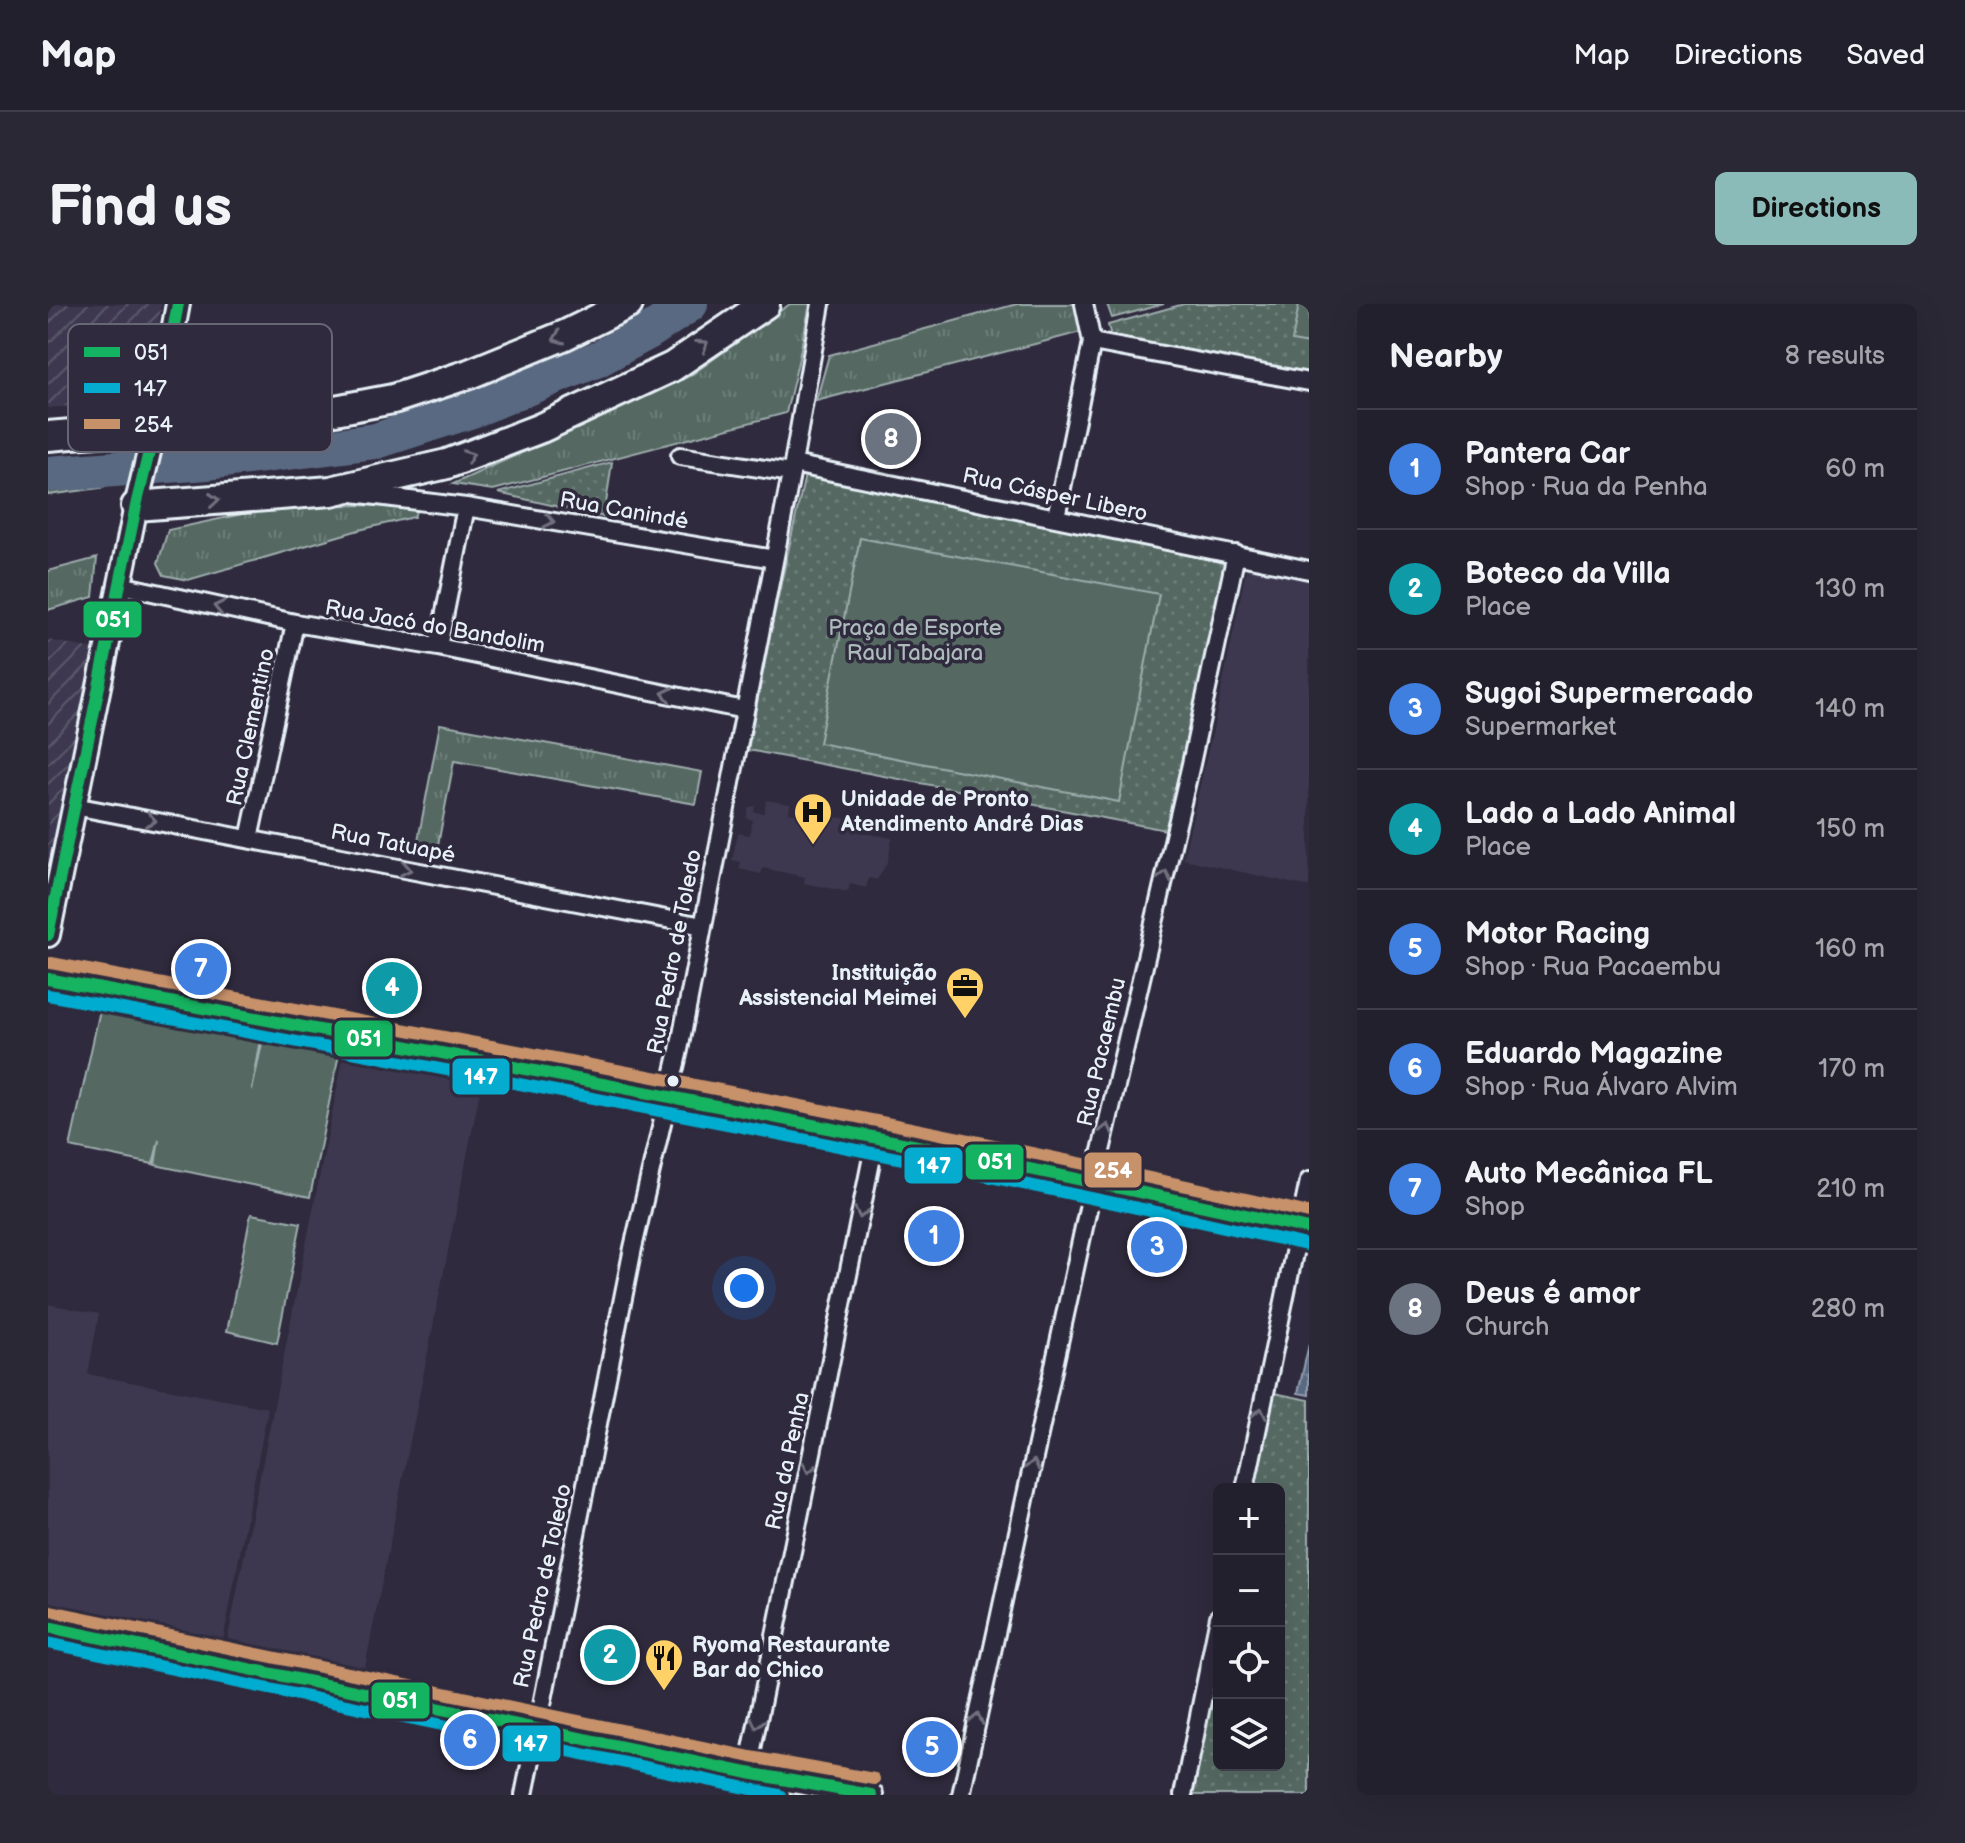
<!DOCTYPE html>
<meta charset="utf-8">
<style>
body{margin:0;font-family:"Balsamiq Sans",sans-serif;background:#2b2836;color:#f1f3f6}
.controls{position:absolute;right:24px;bottom:24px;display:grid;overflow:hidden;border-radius:12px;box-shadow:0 8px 32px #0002}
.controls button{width:72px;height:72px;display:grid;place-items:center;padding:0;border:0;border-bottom:2px solid #403e4a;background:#23202e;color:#f1f3f6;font:40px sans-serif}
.you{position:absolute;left:696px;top:984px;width:28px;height:28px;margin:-20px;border:6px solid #fff;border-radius:50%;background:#1a73e8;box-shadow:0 0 0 12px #1a73e833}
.badge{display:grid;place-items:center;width:52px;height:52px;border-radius:50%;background:#8bbbb9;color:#fff;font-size:26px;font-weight:700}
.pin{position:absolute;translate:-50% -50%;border:4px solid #fff;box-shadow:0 2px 8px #0006}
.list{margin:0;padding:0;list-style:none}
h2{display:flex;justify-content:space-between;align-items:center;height:104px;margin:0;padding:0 32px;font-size:34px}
h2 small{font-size:26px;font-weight:400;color:#a3a3aa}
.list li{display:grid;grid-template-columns:52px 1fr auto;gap:24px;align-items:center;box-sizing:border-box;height:120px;padding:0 32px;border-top:2px solid #403e4a}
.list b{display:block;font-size:30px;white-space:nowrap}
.list p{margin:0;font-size:26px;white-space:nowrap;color:#a3a3aa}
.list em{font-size:26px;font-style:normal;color:#a3a3aa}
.icon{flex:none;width:44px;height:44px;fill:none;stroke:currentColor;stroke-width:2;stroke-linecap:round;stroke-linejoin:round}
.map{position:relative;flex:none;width:1261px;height:1491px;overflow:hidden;border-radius:12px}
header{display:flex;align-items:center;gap:48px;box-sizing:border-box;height:112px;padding:0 40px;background:#23202e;border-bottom:2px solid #403e4a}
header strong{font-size:38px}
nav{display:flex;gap:44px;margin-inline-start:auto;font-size:28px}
.intro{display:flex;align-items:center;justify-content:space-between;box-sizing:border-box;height:192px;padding:0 48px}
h1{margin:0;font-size:56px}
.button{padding:20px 36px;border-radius:12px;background:#8bbbb9;color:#111;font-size:28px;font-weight:700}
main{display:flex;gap:48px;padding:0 48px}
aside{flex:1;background:#23202e;border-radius:12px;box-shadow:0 8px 32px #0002}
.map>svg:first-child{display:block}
.built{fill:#3d394f}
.industrial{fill:url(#industrial-furrows)}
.grass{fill:url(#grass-tufts);stroke:#9eadad;stroke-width:2}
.park{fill:url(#park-dots);stroke:#9eadad;stroke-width:2}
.pitch{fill:#556962;stroke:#9eadad;stroke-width:2}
.water{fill:url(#water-ripples);stroke:#939fb1;stroke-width:2}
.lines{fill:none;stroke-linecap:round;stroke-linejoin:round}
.river{stroke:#5a6982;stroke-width:36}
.street-casing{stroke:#e8f1f8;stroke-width:22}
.secondary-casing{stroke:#e8f1f8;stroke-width:28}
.highway-casing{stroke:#e8f1f8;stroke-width:34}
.street{stroke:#2f2a3d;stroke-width:16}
.secondary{stroke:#2f2a3d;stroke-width:22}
.highway{stroke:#2f2a3d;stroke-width:28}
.bus-1-casing{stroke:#2f2a3d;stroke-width:18}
.bus-2-casing{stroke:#2f2a3d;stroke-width:18}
.bus-3-casing{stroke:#2f2a3d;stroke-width:18}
.bus-1{stroke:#13b361;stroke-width:12}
.bus-2{stroke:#06acd0;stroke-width:12}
.bus-3{stroke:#c7916a;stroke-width:12}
.oneway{stroke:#70707e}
.bus-dot{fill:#e8f1f8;stroke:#2f2a3d;stroke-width:3}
.labels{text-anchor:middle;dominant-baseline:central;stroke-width:7;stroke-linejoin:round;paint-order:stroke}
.street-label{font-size:22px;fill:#e8f1f8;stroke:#2f2a3d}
.park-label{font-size:22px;fill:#adbbbc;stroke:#2f2a3d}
.poi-label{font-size:22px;font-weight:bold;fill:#e8f1f8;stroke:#2f2a3d;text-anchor:start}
.key{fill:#2f2a3d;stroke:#666675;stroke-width:2}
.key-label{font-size:22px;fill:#e8f1f8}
.line-badge{stroke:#2f2a3d;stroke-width:3}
.badge-label{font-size:22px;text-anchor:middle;font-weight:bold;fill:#fff}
</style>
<header>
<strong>Map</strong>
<nav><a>Map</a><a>Directions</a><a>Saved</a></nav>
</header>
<div class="intro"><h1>Find us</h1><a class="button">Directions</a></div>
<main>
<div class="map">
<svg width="1261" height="1491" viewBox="0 0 1261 1491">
<defs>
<pattern id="industrial-furrows" width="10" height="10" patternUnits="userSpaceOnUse" patternTransform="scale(2)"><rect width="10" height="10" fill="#3d394f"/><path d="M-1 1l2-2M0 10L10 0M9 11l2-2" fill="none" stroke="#595669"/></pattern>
<pattern id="grass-tufts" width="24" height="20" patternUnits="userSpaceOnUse" patternTransform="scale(2)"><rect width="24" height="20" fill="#556962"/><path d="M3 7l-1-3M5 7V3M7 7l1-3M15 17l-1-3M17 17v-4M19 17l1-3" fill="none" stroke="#6d7f79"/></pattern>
<pattern id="park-dots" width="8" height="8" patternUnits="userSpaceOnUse" patternTransform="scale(2)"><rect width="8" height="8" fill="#556962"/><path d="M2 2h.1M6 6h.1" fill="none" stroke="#6d7f79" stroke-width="1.8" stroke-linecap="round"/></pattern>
<pattern id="water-ripples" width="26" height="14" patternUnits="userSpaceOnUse" patternTransform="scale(2)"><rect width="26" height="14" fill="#5a6982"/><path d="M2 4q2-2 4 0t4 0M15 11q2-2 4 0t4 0" fill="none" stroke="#727f94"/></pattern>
</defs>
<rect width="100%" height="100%" fill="#2f2a3d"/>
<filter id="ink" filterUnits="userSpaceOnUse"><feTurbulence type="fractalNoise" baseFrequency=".0125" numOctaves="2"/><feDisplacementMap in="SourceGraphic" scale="16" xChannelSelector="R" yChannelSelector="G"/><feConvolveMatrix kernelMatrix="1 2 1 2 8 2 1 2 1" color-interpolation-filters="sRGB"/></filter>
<g filter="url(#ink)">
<!-- built -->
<path class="built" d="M1200,257L1261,272V583L1135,555L1167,417Z
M718,496L742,500L741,509L756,511L758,502L776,504L775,511L813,517L811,528L844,534L840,557L829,576L821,574L818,584L802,580L800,588L756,579L757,573L715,564L713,570L691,565L693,558L684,556L690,529L701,531L705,516L698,514L701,503L707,502L706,508L716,509Z
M298,739L436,767L316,1368L178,1343Z
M0,1000L51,1010L40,1070L220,1104L174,1342L0,1306Z"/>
<!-- industrial -->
<path class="industrial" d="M0,0H113L109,39L100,78L86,91L74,98L0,104Z
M0,336L49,346L0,576Z"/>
<!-- grass -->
<path class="grass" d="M742,0H762L751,54L738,109L445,186L405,180L642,72Z
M969,0H1026L1033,28L768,97L781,51Z
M1059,0H1116L1064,14Z
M52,173L53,184L0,191V179Z
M292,201L370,202L366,213L311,226L140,276L116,271L110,259L120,226L199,209Z
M49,254L45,293L0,306V267Z
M392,420L654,468L648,500L406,457L388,551L368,547Z"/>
<!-- park -->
<path class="park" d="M1136,0H1261V73L1064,37L1060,21Z
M564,158L556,213L450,189Z
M757,171L1178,259L1118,526L700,446L725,316Z
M1221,1088L1261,1096V1491H1139L1171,1327V1461H1231V1185H1201Z"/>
<!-- pitch -->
<path class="pitch" d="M1251,0H1261V40L1244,37Z
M812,234L1111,290L1071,498L771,439Z
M55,692L215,724L204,787L217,725L293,740L262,893L107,861L111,836L105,860L22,843Z
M203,910L253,919L229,1039L179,1027Z"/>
<!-- water -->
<path class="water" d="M1261,1040V1091L1250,1089Z"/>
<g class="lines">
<!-- river -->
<path class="river" d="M0,170L160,158L328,137L427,105L550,55L600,28L642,0"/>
<defs>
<path id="street" d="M1044,38L1261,78
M632,152L743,169
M745,160L1261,266
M305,189L418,203L726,255
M1008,213L1044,38L1036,0
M72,281L247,319L390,343L696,406
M390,343L418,203
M26,502L655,622
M201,535L247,319
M1197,1185L1261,877
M476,1491L585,944L631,746L745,160L773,0
M696,1491L704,1445L828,833
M913,1491L1046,877L1143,460L1188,250
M1135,1491L1171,1313"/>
<path id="secondary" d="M0,631L88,202L107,123L130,0
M0,675L620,791L1046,877L1261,925
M0,1323L700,1469L823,1491"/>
<path id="highway" d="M0,132L266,110L345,95L421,70L517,31L580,0
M88,202L283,187L399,160L493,124L624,63L717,0"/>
</defs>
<!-- street casing -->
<use href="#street" class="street-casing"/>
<!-- secondary casing -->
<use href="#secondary" class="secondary-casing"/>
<!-- highway casing -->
<use href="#highway" class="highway-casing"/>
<!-- street -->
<use href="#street" class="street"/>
<!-- secondary -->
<use href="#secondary" class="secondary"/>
<!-- highway -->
<use href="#highway" class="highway"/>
<defs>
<path id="bus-1" d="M0,631L88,202L107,123L130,0
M0,675C421,754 843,832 1261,925
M0,1323L700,1469L823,1491"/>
<path id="bus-2" d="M0,691C420,770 840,847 1258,941
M0,1339L732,1491"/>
<path id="bus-3" d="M3,659C423,738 844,815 1261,909
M3,1307L703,1453L826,1475"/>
</defs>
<!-- bus-1 casing -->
<use href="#bus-1" class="bus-1-casing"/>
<!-- bus-2 casing -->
<use href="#bus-2" class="bus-2-casing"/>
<!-- bus-3 casing -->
<use href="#bus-3" class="bus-3-casing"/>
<!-- bus-1 -->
<use href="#bus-1" class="bus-1"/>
<!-- bus-2 -->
<use href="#bus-2" class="bus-2"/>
<!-- bus-3 -->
<use href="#bus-3" class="bus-3"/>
</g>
<!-- one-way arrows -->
<defs><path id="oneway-chevron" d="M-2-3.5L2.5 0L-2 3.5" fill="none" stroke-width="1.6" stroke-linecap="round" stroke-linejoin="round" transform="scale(2)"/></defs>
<g class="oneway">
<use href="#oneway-chevron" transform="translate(510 34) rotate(157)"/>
<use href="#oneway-chevron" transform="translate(655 41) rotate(-34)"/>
<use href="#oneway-chevron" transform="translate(421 152) rotate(-21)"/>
<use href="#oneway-chevron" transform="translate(166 196) rotate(-5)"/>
<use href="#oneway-chevron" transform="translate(501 217) rotate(10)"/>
<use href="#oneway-chevron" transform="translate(171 303) rotate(-168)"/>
<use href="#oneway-chevron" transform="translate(619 390) rotate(-168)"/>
<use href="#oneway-chevron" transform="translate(103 516) rotate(11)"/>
<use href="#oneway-chevron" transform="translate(358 565) rotate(11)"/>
<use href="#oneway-chevron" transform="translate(1117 572) rotate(-77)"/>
<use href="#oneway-chevron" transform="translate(1059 825) rotate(-77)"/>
<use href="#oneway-chevron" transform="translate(813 909) rotate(102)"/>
<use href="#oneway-chevron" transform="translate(1212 1109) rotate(-78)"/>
<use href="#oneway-chevron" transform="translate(985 1161) rotate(-78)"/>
<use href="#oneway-chevron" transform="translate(761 1164) rotate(102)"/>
<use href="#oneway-chevron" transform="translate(929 1415) rotate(-78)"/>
<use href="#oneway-chevron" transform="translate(709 1419) rotate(102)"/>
</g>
</g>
<!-- icons -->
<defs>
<symbol id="hospital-pin" viewBox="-11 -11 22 30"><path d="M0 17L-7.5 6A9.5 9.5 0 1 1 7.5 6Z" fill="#ffd166" stroke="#2f2a3d"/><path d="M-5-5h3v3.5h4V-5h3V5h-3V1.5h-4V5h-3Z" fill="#111"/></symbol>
<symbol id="office-pin" viewBox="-11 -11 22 30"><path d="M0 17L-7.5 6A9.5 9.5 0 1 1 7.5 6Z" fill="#ffd166" stroke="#2f2a3d"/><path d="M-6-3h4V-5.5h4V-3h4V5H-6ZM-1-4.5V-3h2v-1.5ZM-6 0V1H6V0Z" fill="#111"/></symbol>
<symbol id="restaurant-pin" viewBox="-11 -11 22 30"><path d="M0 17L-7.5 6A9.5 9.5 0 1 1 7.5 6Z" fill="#ffd166" stroke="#2f2a3d"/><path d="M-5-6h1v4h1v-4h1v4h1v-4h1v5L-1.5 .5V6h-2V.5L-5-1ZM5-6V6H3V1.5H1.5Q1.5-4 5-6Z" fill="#111"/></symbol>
</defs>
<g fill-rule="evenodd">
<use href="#hospital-pin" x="743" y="486" width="44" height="60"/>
<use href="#office-pin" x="895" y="660" width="44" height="60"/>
<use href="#restaurant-pin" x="594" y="1332" width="44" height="60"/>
</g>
<!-- markers -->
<circle class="bus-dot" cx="625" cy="777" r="7"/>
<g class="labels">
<!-- street labels -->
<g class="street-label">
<text transform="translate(1007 191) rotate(12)">Rua Cásper Libero</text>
<text transform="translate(576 207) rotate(10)">Rua Canindé</text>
<text transform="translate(387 323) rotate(10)">Rua Jacó do Bandolim</text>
<text transform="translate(203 423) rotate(-78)">Rua Clementino</text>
<text transform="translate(345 540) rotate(11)">Rua Tatuapé</text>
<text transform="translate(627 648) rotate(-79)">Rua Pedro de Toledo</text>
<text transform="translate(1054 748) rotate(-77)">Rua Pacaembu</text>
<text transform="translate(740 1157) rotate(-78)">Rua da Penha</text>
<text transform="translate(495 1282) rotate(-78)">Rua Pedro de Toledo</text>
</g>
<!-- park labels -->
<g class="park-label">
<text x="867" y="324">Praça de Esporte<tspan x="867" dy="25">Raul Tabajara</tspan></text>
</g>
<!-- poi labels -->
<g class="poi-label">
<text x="793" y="495">Unidade de Pronto<tspan x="793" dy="25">Atendimento André Dias</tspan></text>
<text x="889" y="669" text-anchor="end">Instituição<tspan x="889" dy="25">Assistencial Meimei</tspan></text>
<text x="644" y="1341">Ryoma Restaurante<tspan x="644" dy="25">Bar do Chico</tspan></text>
</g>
</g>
<!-- legend -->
<rect x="20" y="20" width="264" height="128" rx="12" class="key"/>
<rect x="36" y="43" width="36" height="10" fill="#13b361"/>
<rect x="36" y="79" width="36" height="10" fill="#06acd0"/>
<rect x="36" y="115" width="36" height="10" fill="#c7916a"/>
<g class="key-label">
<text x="86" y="56">051</text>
<text x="86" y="92">147</text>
<text x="86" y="128">254</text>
</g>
<g class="line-badge">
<rect x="34" y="296" width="61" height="39" rx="8" fill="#13b361"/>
<rect x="285" y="715" width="61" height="39" rx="8" fill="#13b361"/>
<rect x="403" y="753" width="60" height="39" rx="8" fill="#06acd0"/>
<rect x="916" y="839" width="61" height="38" rx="8" fill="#13b361"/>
<rect x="855" y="842" width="61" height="39" rx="8" fill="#06acd0"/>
<rect x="1035" y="847" width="60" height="38" rx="8" fill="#c7916a"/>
<rect x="322" y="1377" width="61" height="39" rx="8" fill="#13b361"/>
<rect x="453" y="1420" width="61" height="39" rx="8" fill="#06acd0"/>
</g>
<g class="badge-label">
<text x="65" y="323">051</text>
<text x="316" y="742">051</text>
<text x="433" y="780">147</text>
<text x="947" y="865">051</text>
<text x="886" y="869">147</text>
<text x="1065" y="874">254</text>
<text x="352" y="1404">051</text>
<text x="483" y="1447">147</text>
</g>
</svg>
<div class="controls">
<button>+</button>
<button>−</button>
<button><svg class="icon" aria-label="locate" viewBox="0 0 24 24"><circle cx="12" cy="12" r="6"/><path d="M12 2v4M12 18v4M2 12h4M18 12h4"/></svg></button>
<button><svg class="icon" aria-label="layers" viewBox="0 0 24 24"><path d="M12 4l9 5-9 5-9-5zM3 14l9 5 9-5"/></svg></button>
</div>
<div class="you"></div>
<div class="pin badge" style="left:886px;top:932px;background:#3f7fe0">1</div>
<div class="pin badge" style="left:562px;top:1351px;background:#0f9aa8">2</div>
<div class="pin badge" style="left:1109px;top:943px;background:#3f7fe0">3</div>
<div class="pin badge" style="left:344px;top:684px;background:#0f9aa8">4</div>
<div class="pin badge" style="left:884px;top:1443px;background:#3f7fe0">5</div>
<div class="pin badge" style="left:422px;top:1436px;background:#3f7fe0">6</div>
<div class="pin badge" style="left:153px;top:665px;background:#3f7fe0">7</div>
<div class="pin badge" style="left:843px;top:135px;background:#6b7280">8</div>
</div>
<aside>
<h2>Nearby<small>8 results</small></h2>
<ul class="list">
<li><span class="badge" style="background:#3f7fe0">1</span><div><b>Pantera Car</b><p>Shop · Rua da Penha</p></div><em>60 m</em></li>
<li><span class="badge" style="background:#0f9aa8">2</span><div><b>Boteco da Villa</b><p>Place</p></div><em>130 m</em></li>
<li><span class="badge" style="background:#3f7fe0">3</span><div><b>Sugoi Supermercado</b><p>Supermarket</p></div><em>140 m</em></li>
<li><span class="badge" style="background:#0f9aa8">4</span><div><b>Lado a Lado Animal</b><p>Place</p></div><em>150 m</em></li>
<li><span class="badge" style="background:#3f7fe0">5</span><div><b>Motor Racing</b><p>Shop · Rua Pacaembu</p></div><em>160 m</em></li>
<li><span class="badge" style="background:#3f7fe0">6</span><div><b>Eduardo Magazine</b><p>Shop · Rua Álvaro Alvim</p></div><em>170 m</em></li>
<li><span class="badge" style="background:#3f7fe0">7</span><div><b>Auto Mecânica FL</b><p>Shop</p></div><em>210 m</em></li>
<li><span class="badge" style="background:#6b7280">8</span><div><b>Deus é amor</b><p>Church</p></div><em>280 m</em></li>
</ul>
</aside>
</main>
